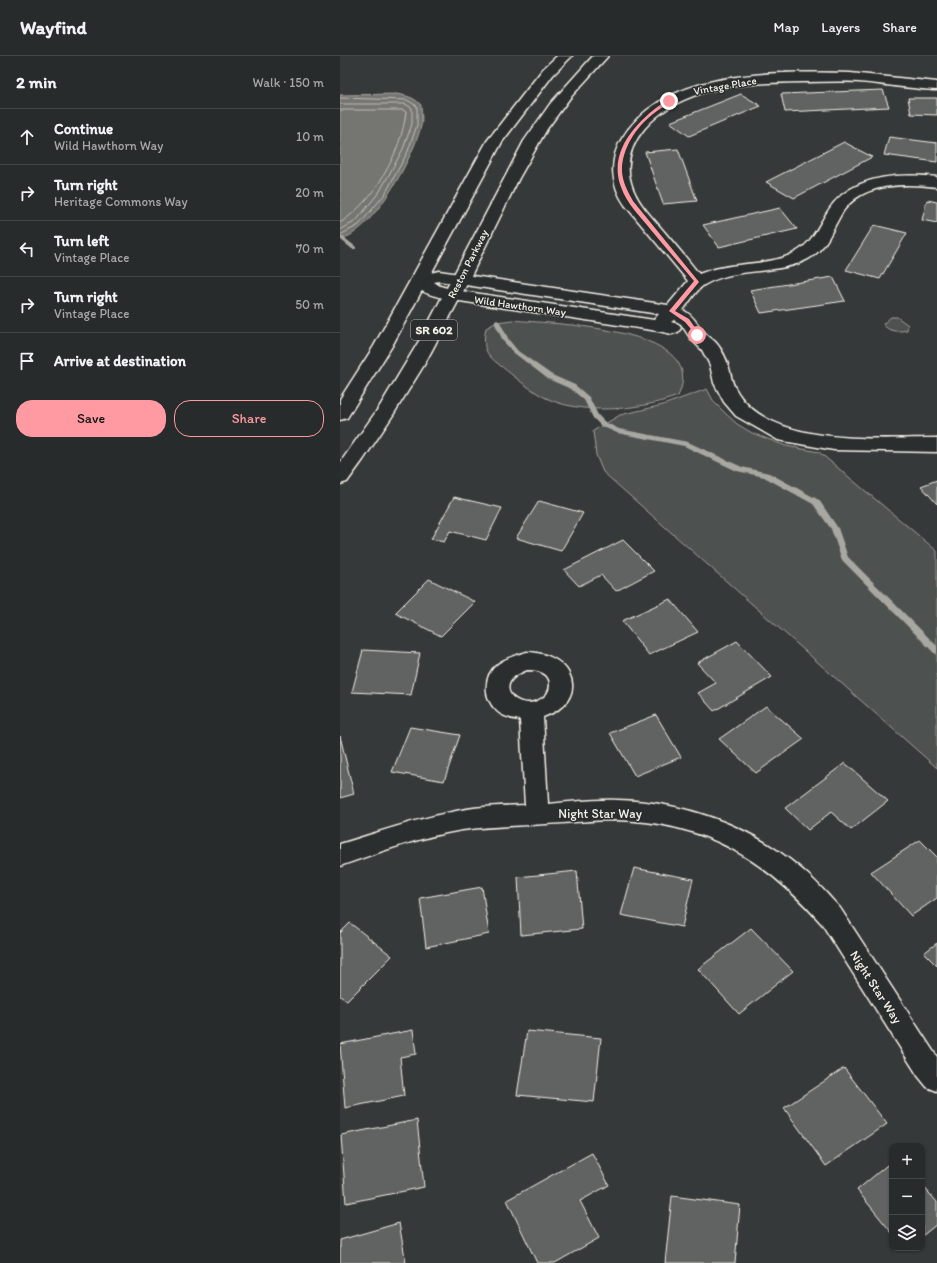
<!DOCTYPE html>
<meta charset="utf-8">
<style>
body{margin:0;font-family:Itim,sans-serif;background:#303333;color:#f1f3f6}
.controls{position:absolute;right:12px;bottom:12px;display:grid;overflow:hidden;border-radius:8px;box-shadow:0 1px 3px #0004}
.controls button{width:36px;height:36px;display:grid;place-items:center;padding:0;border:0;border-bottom:1px solid #444747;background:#282b2b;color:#f1f3f6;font:20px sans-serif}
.stop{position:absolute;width:12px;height:12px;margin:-9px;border:3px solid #ff9aa2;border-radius:50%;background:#fff}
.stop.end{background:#ff9aa2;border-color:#fff;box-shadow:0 1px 4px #0008}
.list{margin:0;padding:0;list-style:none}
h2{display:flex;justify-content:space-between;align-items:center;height:52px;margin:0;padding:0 16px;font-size:17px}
h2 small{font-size:13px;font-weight:400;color:#a5a7a9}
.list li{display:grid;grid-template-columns:26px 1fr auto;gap:12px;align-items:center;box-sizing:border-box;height:56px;padding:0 16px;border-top:1px solid #444747}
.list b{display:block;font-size:15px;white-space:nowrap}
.list p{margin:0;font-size:13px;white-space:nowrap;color:#a5a7a9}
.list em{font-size:13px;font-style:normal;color:#a5a7a9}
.actions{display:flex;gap:8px;padding:12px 16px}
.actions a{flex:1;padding:9px 0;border:1px solid #ff9aa2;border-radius:16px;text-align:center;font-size:14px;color:#ff9aa2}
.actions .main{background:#ff9aa2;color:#111}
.icon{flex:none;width:22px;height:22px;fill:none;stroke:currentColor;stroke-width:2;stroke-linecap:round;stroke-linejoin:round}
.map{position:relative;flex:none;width:597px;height:1207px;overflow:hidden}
header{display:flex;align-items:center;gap:24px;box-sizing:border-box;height:56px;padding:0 20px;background:#282b2b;border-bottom:1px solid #444747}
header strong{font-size:19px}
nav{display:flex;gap:22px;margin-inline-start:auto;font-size:14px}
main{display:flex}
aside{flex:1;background:#282b2b}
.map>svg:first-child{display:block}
.green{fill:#4e514f;stroke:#a1a19c}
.water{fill:#757572;stroke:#a8a7a1}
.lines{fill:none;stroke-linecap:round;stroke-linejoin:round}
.shore{stroke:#c1bfb9;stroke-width:1}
.stream{fill:#a8a7a1;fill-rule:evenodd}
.building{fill:#616362;stroke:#f4f1e8}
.minor-casing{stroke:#f4f1e8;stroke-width:3}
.major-casing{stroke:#f4f1e8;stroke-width:3}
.minor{fill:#2a2d2e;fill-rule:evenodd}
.major{fill:#2a2d2e;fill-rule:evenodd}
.route{fill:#ff9aa2}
.labels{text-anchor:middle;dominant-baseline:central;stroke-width:3;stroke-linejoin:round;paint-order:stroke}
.far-street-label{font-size:11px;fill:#f4f1e8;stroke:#2a2d2e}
.shield{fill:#2a2d2e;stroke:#b7b6b0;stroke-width:1}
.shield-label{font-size:12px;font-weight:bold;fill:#f4f1e8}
.street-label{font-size:13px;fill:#f4f1e8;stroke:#2a2d2e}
</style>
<header>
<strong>Wayfind</strong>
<nav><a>Map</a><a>Layers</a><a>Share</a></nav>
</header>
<main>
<aside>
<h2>2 min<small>Walk · 150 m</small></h2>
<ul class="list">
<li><svg class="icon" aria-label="ahead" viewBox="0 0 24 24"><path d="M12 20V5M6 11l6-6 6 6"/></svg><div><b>Continue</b><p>Wild Hawthorn Way</p></div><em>10 m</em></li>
<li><svg class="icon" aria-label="right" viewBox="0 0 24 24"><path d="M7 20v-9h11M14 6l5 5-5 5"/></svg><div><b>Turn right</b><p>Heritage Commons Way</p></div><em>20 m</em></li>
<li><svg class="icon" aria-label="left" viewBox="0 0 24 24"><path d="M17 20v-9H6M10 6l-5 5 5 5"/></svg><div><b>Turn left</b><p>Vintage Place</p></div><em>70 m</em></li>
<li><svg class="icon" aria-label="right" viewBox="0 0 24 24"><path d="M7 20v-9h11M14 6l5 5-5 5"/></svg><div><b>Turn right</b><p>Vintage Place</p></div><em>50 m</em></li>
<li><svg class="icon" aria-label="arrive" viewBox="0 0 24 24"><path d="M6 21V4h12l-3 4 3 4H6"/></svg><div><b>Arrive at destination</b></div></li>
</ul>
<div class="actions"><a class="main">Save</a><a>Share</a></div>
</aside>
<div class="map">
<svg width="597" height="1207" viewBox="0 0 597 1207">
<rect width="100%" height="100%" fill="#363939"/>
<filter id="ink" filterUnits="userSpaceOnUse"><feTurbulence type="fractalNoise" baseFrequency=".025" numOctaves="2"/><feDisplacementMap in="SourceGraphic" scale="8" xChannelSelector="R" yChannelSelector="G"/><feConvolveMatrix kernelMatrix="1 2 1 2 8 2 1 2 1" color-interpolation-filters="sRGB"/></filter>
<g filter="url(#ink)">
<!-- green -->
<path class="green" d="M551,261H557L568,269L567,274C559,276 548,276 543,268Z
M172,264C210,268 372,270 338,340C300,354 241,360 204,341C191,334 177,323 166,314C148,300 141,296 146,272L157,266Z
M367,333L374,346L385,357L397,368L412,377L446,390L479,396L597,495V712L263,416L256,399L253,375L280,359L323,349Z"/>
<!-- water -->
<path class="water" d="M57,38C67,40 74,41 81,49C81,55 83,64 81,70C74,100 32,178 0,183V39Z"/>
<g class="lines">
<!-- shore -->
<path class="shore" d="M0,42L67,44L77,50V69L68,95L45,138L19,169L0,179
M0,48H65L72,52V68L63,93L40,135L16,165L0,174
M0,54H63L66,56C61,97 35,144 0,167"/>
<!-- stream -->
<path class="stream" d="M2,180L16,191V193H12L0,183V181Z
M157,264L160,266L169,284L178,295L212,319L235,329L249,341L258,359L265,366L279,373L348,386L402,411L429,417L479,444L498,472L508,501L597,590V598L594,597L502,504L491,473L473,448L424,421L397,415L344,390L277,377L261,370L253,362L244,344L231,333L208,323L174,297L163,285L154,266Z"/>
</g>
<!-- building -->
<path class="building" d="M543,34L549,51L445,56L441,38Z
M401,38L421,50L349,80L330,66Z
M568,42H597V59L571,58Z
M549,81L597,87V106L544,99Z
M504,86L532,101L454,142L426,126Z
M338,93L357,145L323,148L305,96Z
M587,144L597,146V167L582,164Z
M440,152L457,173L379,191L363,169Z
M534,169L567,177L540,223L506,214Z
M493,221L505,245L421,257L410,234Z
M597,424V448L581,430Z
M114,441L162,452L146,484L110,475L104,486L91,483Z
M199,445L243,457L221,495L176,482Z
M283,484L314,515L276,535L261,519L239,530L224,514Z
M89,523L135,546L101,580L55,557Z
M330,543L358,576L309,599L282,565Z
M397,585L432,621L374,655L358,637L376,627L357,607Z
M23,594L80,597L71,639L12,636Z
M426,650L464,683L416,717L379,683Z
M316,659L341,701L295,720L270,677Z
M70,671L120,679L104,725L52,716Z
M0,680L14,738L0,742Z
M505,707L548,745L511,774L491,756L468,774L445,752Z
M580,784L597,801V842L571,860L531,816Z
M294,812L353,823L342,871L281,859Z
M237,815L242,873L181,879L178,821Z
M142,831L149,878L86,891L80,842Z
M10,867L52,900L7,945L0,940V877Z
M411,872L453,915L399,958L358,913Z
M597,887V910L584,897Z
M73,974L76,998L60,1001L64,1040L5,1052L0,988Z
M187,975L261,982L254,1046L177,1039Z
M504,1012L547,1068L486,1110L444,1052Z
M77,1064L84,1131L6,1147L1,1079Z
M252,1097L269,1129L240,1145L259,1182L215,1207H197L167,1144Z
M552,1105V1177L517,1134Z
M582,1129L597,1146V1168L582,1180Z
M332,1140L400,1149L395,1207H325Z
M59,1167L66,1207H0V1184Z"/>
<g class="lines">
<defs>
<path id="minor" d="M510,17L597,26V34C571,33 545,28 519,26C499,25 480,26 461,26C407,27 342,29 304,73C291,89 285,107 291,127C296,145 309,158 321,172C334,187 347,203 359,218C389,205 427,211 454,197C472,188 477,172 488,155C510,119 559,117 597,121V131C567,127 524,126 504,154C491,173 487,195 464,205C433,219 394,211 364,229C356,234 349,247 343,254C356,262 354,265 363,275C367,280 373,283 377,288C381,293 386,302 388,309C391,317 391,325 395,332C427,392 538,382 597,382V396L494,394L438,384L396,360L384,346L374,327L370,309L362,294L351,283L341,268L334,264L331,266L338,268L341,272L338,276L332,278L318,275L113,244C99,241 79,238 70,225L73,221L99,215L328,249L348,225L285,149C271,129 269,105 281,84C324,11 437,16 510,17ZM99,225L319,258L314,264L114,234L100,230L94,226Z
M187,596C234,597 252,644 203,661L208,748C231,746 255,743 278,744C344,746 409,769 459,811C474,823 487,838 500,852L597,1001V1035L587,1031L578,1020L482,868C425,803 365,766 276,764C252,764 230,767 206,768C178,770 150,770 122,774C80,781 40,796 0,810V788C40,776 79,762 121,754C141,750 163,750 185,749L180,664C173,663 162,660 157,655C143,642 143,620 158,608C166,602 177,599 187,596ZM187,614C197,614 210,616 210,629C210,632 209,635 207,638C184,663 145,629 187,614Z"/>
<path id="major" d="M217,0H232L213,19L162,86L52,290L7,362L0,364V343L34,290L147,85L203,13Z
M253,0H268L229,43L207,73L179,122L122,238L84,309L53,359L23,404L7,426L0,428V407L40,350L79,285L184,85L210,48Z"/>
</defs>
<!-- minor casing -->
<use href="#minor" class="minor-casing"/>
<!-- major casing -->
<use href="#major" class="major-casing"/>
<!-- minor -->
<use href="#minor" class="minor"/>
<!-- major -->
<use href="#major" class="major"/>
</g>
</g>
<!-- route -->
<path class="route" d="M327,44L331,45C326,50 319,53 313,58C296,71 281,94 282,116C283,127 288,136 293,145L359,226L335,255L349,263L360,279L357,280L345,266L329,255L354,225C340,208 325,191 311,174C300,160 287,148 281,131C267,94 299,63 327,44Z"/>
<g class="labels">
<!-- far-street labels -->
<g class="far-street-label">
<text transform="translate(385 30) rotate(-10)">Vintage Place</text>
<text transform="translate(128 208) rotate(-63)">Reston Parkway</text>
<text transform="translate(180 250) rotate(8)">Wild Hawthorn Way</text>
</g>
<!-- shield labels -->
<rect class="shield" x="71" y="264" width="46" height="20" rx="3"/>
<g class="shield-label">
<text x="94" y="274">SR 602</text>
</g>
<!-- street labels -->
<g class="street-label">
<text x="260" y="757">Night Star Way</text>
<text transform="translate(536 931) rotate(57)">Night Star Way</text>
</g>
</g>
</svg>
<div class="controls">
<button>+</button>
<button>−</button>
<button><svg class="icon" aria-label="layers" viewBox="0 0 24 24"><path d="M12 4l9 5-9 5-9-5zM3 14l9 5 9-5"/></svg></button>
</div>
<div class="stop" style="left:357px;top:279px"></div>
<div class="stop end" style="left:329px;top:45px"></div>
</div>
</main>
